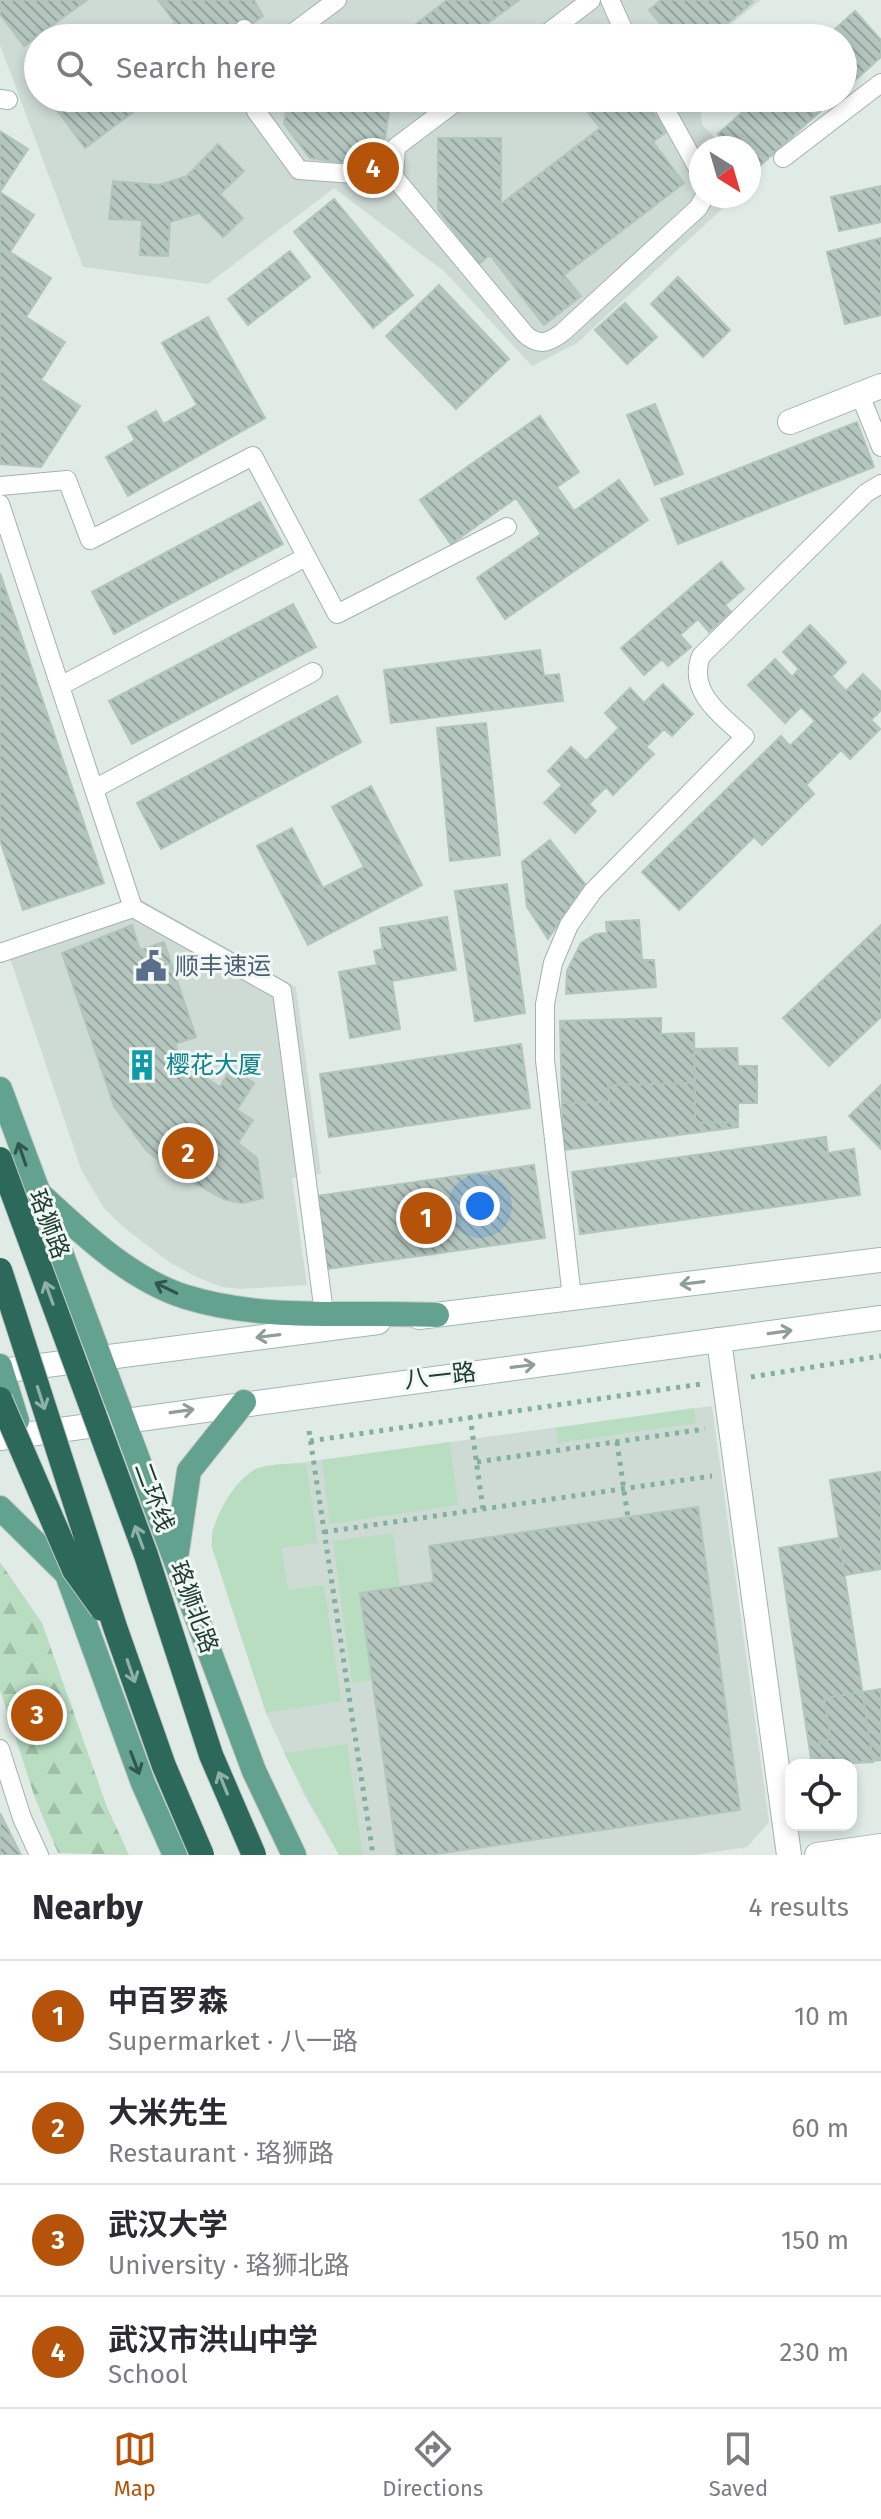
<!DOCTYPE html>
<meta charset="utf-8">
<style>
body{margin:0;font-family:"Fira Sans","Noto Sans SC",sans-serif;background:#f7f7f7;color:#2b2b33}
.controls{position:absolute;right:24px;bottom:24px;display:grid;overflow:hidden;border-radius:16px;box-shadow:0 4px 12px #0003}
.controls button{width:72px;height:72px;display:grid;place-items:center;padding:0;border:0;border-bottom:2px solid #e1e1e2;background:#fff;color:#2b2b33;font:40px sans-serif}
.compass{position:absolute;left:689px;top:136px;width:72px;height:72px;border-radius:50%;background:#fff;box-shadow:0 4px 12px #0003;rotate:143deg}
.you{position:absolute;left:480px;top:1206px;width:28px;height:28px;margin:-20px;border:6px solid #fff;border-radius:50%;background:#1a73e8;box-shadow:0 0 0 12px #1a73e833}
.badge{display:grid;place-items:center;width:52px;height:52px;border-radius:50%;background:#b45309;color:#fff;font-size:26px;font-weight:700}
.pin{position:absolute;translate:-50% -50%;border:4px solid #fff;box-shadow:0 2px 8px #0006}
.list{margin:0;padding:0;list-style:none}
h2{display:flex;justify-content:space-between;align-items:center;height:104px;margin:0;padding:0 32px;font-size:34px}
h2 small{font-size:26px;font-weight:400;color:#7c7c81}
.list li{display:grid;grid-template-columns:52px 1fr auto;gap:24px;align-items:center;box-sizing:border-box;height:112px;padding:0 32px;border-top:2px solid #e1e1e2}
.list b{display:block;font-size:30px;white-space:nowrap}
.list p{margin:0;font-size:26px;white-space:nowrap;color:#7c7c81}
.list em{font-size:26px;font-style:normal;color:#7c7c81}
.icon{flex:none;width:44px;height:44px;fill:none;stroke:currentColor;stroke-width:2;stroke-linecap:round;stroke-linejoin:round}
.map{position:relative;flex:none;width:881px;height:1855px;overflow:hidden}
.search{position:absolute;background:#fff;box-shadow:0 4px 12px #0003;left:24px;right:24px;top:24px;height:88px;display:flex;align-items:center;gap:20px;box-sizing:border-box;padding:0 28px;border-radius:44px;color:#7c7c81;font-size:30px}
.sheet{height:552px;background:#fff}
nav{display:flex;justify-content:space-around;align-items:center;box-sizing:border-box;height:112px;border-top:2px solid #e1e1e2;background:#fff;font-size:22px;color:#7c7c81}
nav a{display:grid;justify-items:center;gap:4px}
nav .on{color:#b45309}
.map>svg:first-child{display:block}
.built{fill:#cedbd5}
.grass{fill:#b8ddc1}
.forest{fill:url(#forest-firs)}
.building{fill:url(#building-back-hatch);stroke:#b2c5bd;stroke-width:2}
.lines{fill:none;stroke-linecap:round;stroke-linejoin:round}
.lane-casing{stroke:#a3b3ad;stroke-width:20}
.street-casing{stroke:#a3b3ad;stroke-width:26}
.secondary-casing{stroke:#9eb7ae;stroke-width:26}
.primary-casing{stroke:#c1c8c6;stroke-width:26}
.path{stroke:#80b09f;stroke-width:5;stroke-dasharray:4 6;stroke-linecap:butt}
.lane{stroke:#fff;stroke-width:18}
.street{stroke:#fff;stroke-width:24}
.secondary{stroke:#fff;stroke-width:24}
.primary{stroke:#64a290;stroke-width:24}
.highway-bridge-casing{stroke:#c1c8c6;stroke-width:26;stroke-linecap:butt}
.highway-bridge{stroke:#2c695a;stroke-width:24}
.oneway{stroke:#31564b}
.oneway2{stroke:#909e9a}
.oneway3{stroke:#8eb0a7}
.labels{text-anchor:middle;dominant-baseline:central;stroke-width:6;stroke-linejoin:round;paint-order:stroke}
.service-label{font-size:24px;fill:#4e5e75;stroke:#f1f8f4;text-anchor:start}
.culture-label{font-size:24px;fill:#0d838f;stroke:#f1f8f4;text-anchor:start}
.street-label{font-size:24px;fill:#203c34;stroke:#f1f8f4}
</style>
<div class="map">
<svg width="881" height="1855" viewBox="0 0 881 1855">
<defs>
<pattern id="forest-firs" width="22" height="20" patternUnits="userSpaceOnUse" patternTransform="scale(2)"><rect width="22" height="20" fill="#b8ddc1"/><path d="M5 1l3.5 6h-7zM16 11l3.5 6h-7z" fill="#9ebfa6"/></pattern>
<pattern id="building-back-hatch" width="6" height="6" patternUnits="userSpaceOnUse" patternTransform="scale(2)"><rect width="6" height="6" fill="#b5c6bf"/><path d="M-1 5l2 2M0 0l6 6M5-1l2 2" fill="none" stroke="#93a29c"/></pattern>
</defs>
<rect width="100%" height="100%" fill="#e0ebe6"/>
<!-- built -->
<path class="built" d="M0,0H761L714,38H38V98H699L702,124L724,148H701V196H736L577,343L532,366L445,272L334,188L208,284L83,267L0,45Z
M136,897L296,987L321,1174L292,1178L307,1285L240,1289L221,1287L197,1277L169,1262L122,1226L103,1207L81,1169L5,943Z
M712,1406L769,1822L747,1847L694,1855H339L304,1795L266,1713L212,1547V1531L230,1495L255,1469Z"/>
<!-- grass -->
<path class="grass" d="M694,1408L696,1423L558,1443L556,1428Z
M450,1442L458,1505L330,1524L322,1460Z
M306,1463L318,1543L282,1548L288,1590L324,1585L341,1701L266,1713L212,1547C209,1523 233,1482 254,1470C267,1463 292,1464 306,1463Z
M393,1533L400,1587L361,1593L373,1680L352,1683L333,1541Z
M347,1744L363,1855H339L284,1753Z"/>
<!-- forest -->
<path class="forest" d="M0,1562L42,1623L107,1807L129,1855L58,1853L35,1798L0,1690Z"/>
<!-- building -->
<path class="building" d="M0,0H87L24,46L0,14Z
M158,0H254L263,16L233,38H154L175,23Z
M447,0H519L468,38H398Z
M661,0H751L753,2L710,38H672L649,10Z
M855,11L881,40V57L843,91V38H825Z
M74,98H152L85,148L57,110Z
M288,98H391L385,138L350,164L310,158L284,124Z
M597,98H642L667,131L653,142L684,183L564,275L581,296L544,325L490,255L479,264L438,210V138H501V204L600,128L584,108Z
M758,98H835L752,173L749,148H730L718,134Z
M0,131L28,149L0,192Z
M218,144L244,171L220,194L243,218L223,237L199,213L170,222L168,256L140,255L142,220L109,219L113,181L159,185L187,176Z
M881,186V222L839,231L831,197Z
M0,192L34,215L10,252L51,278L26,317L65,342L41,380L80,406L41,467L0,464Z
M334,199L413,295L373,328L294,232Z
M881,238V315L845,324L827,252Z
M290,251L310,277L248,325L228,299Z
M678,277L730,330L703,357L651,304Z
M439,285L509,359L456,409L386,336Z
M625,303L657,337L627,364L595,330Z
M208,317L265,418L128,496L106,457L135,440L128,427L156,411L163,424L197,405L162,343Z
M655,404L683,474L655,485L627,415Z
M540,416L579,472L557,487L574,511L619,480L648,520L505,619L477,578L541,534L516,498L451,544L420,500Z
M857,422L874,467L678,544L661,499Z
M260,502L283,544L114,634L92,592Z
M721,562L744,589L725,605L731,612L709,632L698,619L680,635L691,647L668,666L662,659L644,675L621,648Z
M0,573L104,883L23,910L0,840Z
M293,604L316,647L132,744L109,701Z
M810,625L846,662L832,676L846,691L863,674L881,692V710L871,720L880,729L850,759L841,750L806,785L814,794L762,845L754,837L679,910L642,872L781,736L790,746L815,721L801,707L785,723L748,685L775,659L792,677L799,669L783,652Z
M540,650L544,676L559,674L563,701L391,723L384,670Z
M663,684L693,714L672,736L664,729L646,747L654,754L613,795L606,787L589,804L596,811L575,833L544,803L562,785L548,771L571,747L586,761L619,728L605,713L630,688L644,703Z
M337,696L361,742L161,849L137,803Z
M486,723L500,855L450,861L437,728Z
M371,786L422,885L308,945L257,846L292,828L323,888L364,867L332,807Z
M550,840L585,884L548,939L527,907L522,862Z
M507,884L525,1013L475,1021L455,891Z
M447,917L456,970L392,981L400,1029L350,1038L339,972L377,965L374,951L383,949L380,928Z
M639,920L642,960H654L656,987L566,994L567,971L581,943L596,934L607,933L606,922Z
M132,925L140,950L164,942L196,1037L175,1044L181,1062L220,1087L231,1068L254,1083L237,1110L253,1120L238,1143L257,1158L263,1198L242,1203L226,1200L173,1172L146,1150L114,1106L62,953Z
M881,925V1017L829,1066L783,1018Z
M661,1018V1034L694,1033L695,1083L608,1085L609,1102L562,1103L560,1021Z
M521,1044L530,1108L329,1137L320,1074Z
M737,1048L738,1066H757V1103H738V1122L695,1123L694,1049Z
M695,1083V1123L738,1122V1127L563,1150L562,1103L609,1102L608,1085Z
M881,1085V1149L849,1116Z
M826,1137L828,1153L854,1149L860,1195L580,1234L572,1172Z
M534,1165L545,1238L326,1269L316,1196Z
M881,1472V1569L845,1575L830,1480Z
M698,1507L740,1810L429,1855H397L360,1593L434,1582L429,1546Z
M839,1538L873,1762L812,1765L779,1548Z
M881,1689V1760L823,1765L819,1741L831,1739L824,1698Z
M0,1813L21,1855H0Z"/>
<g class="lines">
<defs>
<path id="lane" d="M610,0L627,38
M244,29L251,38
M286,38L337,0
M541,38L591,0
M258,98L256,111L299,170L394,177L524,333C538,347 549,343 563,332L698,208L705,196
M659,98L701,174
M0,99L8,100
M783,158L881,83
M394,177L396,147L461,98
M860,395L881,447
M0,486L67,480L90,540L253,456L337,614L507,527
M0,504L133,908
M60,686L306,557
M94,789L313,672
M0,953L133,908L282,991L324,1313
M572,1298L545,1060V1004L553,963L569,925L593,891L745,737C722,716 687,692 701,656L866,493L881,484
M0,1749L22,1818L39,1855"/>
<path id="street" d="M790,422L881,386
M719,1340L789,1855
M817,1855L881,1846"/>
<path id="secondary" d="M419,1317L881,1260
M0,1371L378,1322
M0,1438L881,1318"/>
<path id="primary" d="M0,1089L254,1771L294,1855
M42,1196C83,1234 131,1280 186,1297C267,1322 354,1311 437,1315
M0,1366L17,1421
M0,1508L66,1573
M177,1552L189,1471L244,1402
M60,1555L143,1783L175,1855"/>
</defs>
<!-- lane casing -->
<use href="#lane" class="lane-casing"/>
<!-- street casing -->
<use href="#street" class="street-casing"/>
<!-- secondary casing -->
<use href="#secondary" class="secondary-casing"/>
<!-- primary casing -->
<use href="#primary" class="primary-casing"/>
<!-- path -->
<path class="path" d="M751,1377L881,1356
M470,1416L483,1509
M309,1431L373,1855
M310,1441L701,1384
M617,1442L628,1518
M477,1462L705,1429
M324,1532L712,1476"/>
<!-- lane -->
<use href="#lane" class="lane"/>
<!-- street -->
<use href="#street" class="street"/>
<!-- secondary -->
<use href="#secondary" class="secondary"/>
<!-- primary -->
<use href="#primary" class="primary"/>
<defs>
<path id="highway-bridge" d="M0,1159L146,1555L211,1755L254,1855
M0,1270L115,1627L164,1766L202,1855
M0,1399L74,1570L102,1609"/>
</defs>
<!-- highway-bridge casing -->
<use href="#highway-bridge" class="highway-bridge-casing"/>
<!-- highway-bridge -->
<use href="#highway-bridge" class="highway-bridge"/>
</g>
<!-- one-way arrows -->
<defs><path id="oneway-shaft" d="M-6 0H5M1.5-3L5.5 0L1.5 3" fill="none" stroke-width="1.6" stroke-linecap="round" stroke-linejoin="round" transform="scale(2)"/></defs>
<g class="oneway">
<use href="#oneway-shaft" transform="translate(22 1154) rotate(-109)"/>
<use href="#oneway-shaft" transform="translate(166 1288) rotate(-154)"/>
<use href="#oneway-shaft" transform="translate(135 1763) rotate(69)"/>
</g>
<g class="oneway2">
<use href="#oneway-shaft" transform="translate(692 1283) rotate(173)"/>
<use href="#oneway-shaft" transform="translate(780 1332) rotate(-8)"/>
<use href="#oneway-shaft" transform="translate(268 1336) rotate(173)"/>
<use href="#oneway-shaft" transform="translate(523 1366) rotate(-7)"/>
<use href="#oneway-shaft" transform="translate(182 1411) rotate(-8)"/>
</g>
<g class="oneway3">
<use href="#oneway-shaft" transform="translate(49 1293) rotate(-110)"/>
<use href="#oneway-shaft" transform="translate(41 1398) rotate(72)"/>
<use href="#oneway-shaft" transform="translate(139 1537) rotate(-110)"/>
<use href="#oneway-shaft" transform="translate(131 1671) rotate(71)"/>
<use href="#oneway-shaft" transform="translate(223 1783) rotate(-112)"/>
</g>
<!-- icons -->
<defs>
<symbol id="civic-bare" viewBox="-9 -9 18 18"><path d="M-.6-6.5H3V-4.5H.6V-3L4-1V1h2V6H-6V1h2V-1L-.6-3ZM-1.2 2.5V6h2.4V2.5Z" fill="#5c6f8a" stroke="#f1f8f4" stroke-width="2.5" paint-order="stroke"/></symbol>
<symbol id="building-bare" viewBox="-9 -9 18 18"><path d="M-4-6H4V6H1V3H-1V6H-4ZM-2.5-4.3h1.7v1.8h-1.7ZM.8-4.3h1.7v1.8H.8ZM-2.5-1h1.7V.8h-1.7ZM.8-1h1.7V.8H.8Z" fill="#0f9aa8" stroke="#f1f8f4" stroke-width="2.5" paint-order="stroke"/></symbol>
</defs>
<g fill-rule="evenodd">
<use href="#civic-bare" x="129" y="944" width="44" height="44"/>
<use href="#building-bare" x="120" y="1043" width="44" height="44"/>
</g>
<g class="labels">
<!-- service labels -->
<g class="service-label">
<text x="175" y="966">顺丰速运</text>
</g>
<!-- culture labels -->
<g class="culture-label">
<text x="166" y="1065">樱花大厦</text>
</g>
<!-- street labels -->
<g class="street-label">
<text transform="translate(49 1224) rotate(69)">珞狮路</text>
<text transform="translate(440 1376) rotate(-7)">八一路</text>
<text transform="translate(154 1497) rotate(70)">二环线</text>
<text transform="translate(194 1607) rotate(70)">珞狮北路</text>
</g>
</g>
</svg>
<div class="controls">
<button><svg class="icon" aria-label="locate" viewBox="0 0 24 24"><circle cx="12" cy="12" r="6"/><path d="M12 2v4M12 18v4M2 12h4M18 12h4"/></svg></button>
</div>
<svg class="compass" viewBox="-18 -18 36 36"><path d="M0-13l5 13h-10z" fill="#e53935"/><path d="M0 13l5-13h-10z" fill="#7c7c81"/></svg>
<div class="you"></div>
<div class="pin badge" style="left:426px;top:1218px">1</div>
<div class="pin badge" style="left:188px;top:1153px">2</div>
<div class="pin badge" style="left:37px;top:1715px">3</div>
<div class="pin badge" style="left:373px;top:168px">4</div>
<div class="search"><svg class="icon" aria-label="search" viewBox="0 0 24 24"><circle cx="10" cy="10" r="6"/><path d="M15 15l6 6"/></svg>Search here</div>
</div>
<section class="sheet">
<h2>Nearby<small>4 results</small></h2>
<ul class="list">
<li><span class="badge">1</span><div><b>中百罗森</b><p>Supermarket · 八一路</p></div><em>10 m</em></li>
<li><span class="badge">2</span><div><b>大米先生</b><p>Restaurant · 珞狮路</p></div><em>60 m</em></li>
<li><span class="badge">3</span><div><b>武汉大学</b><p>University · 珞狮北路</p></div><em>150 m</em></li>
<li><span class="badge">4</span><div><b>武汉市洪山中学</b><p>School</p></div><em>230 m</em></li>
</ul>
</section>
<nav>
<a class="on"><svg class="icon" aria-label="map" viewBox="0 0 24 24"><path d="M3 6l6-2 6 2 6-2v14l-6 2-6-2-6 2zM9 4v14M15 6v14"/></svg>Map</a>
<a><svg class="icon" aria-label="directions" viewBox="0 0 24 24"><path d="M12 3l9 9-9 9-9-9zM9 14v-3h6M13 9l2 2-2 2"/></svg>Directions</a>
<a><svg class="icon" aria-label="saved" viewBox="0 0 24 24"><path d="M7 4h10v16l-5-4-5 4z"/></svg>Saved</a>
</nav>
